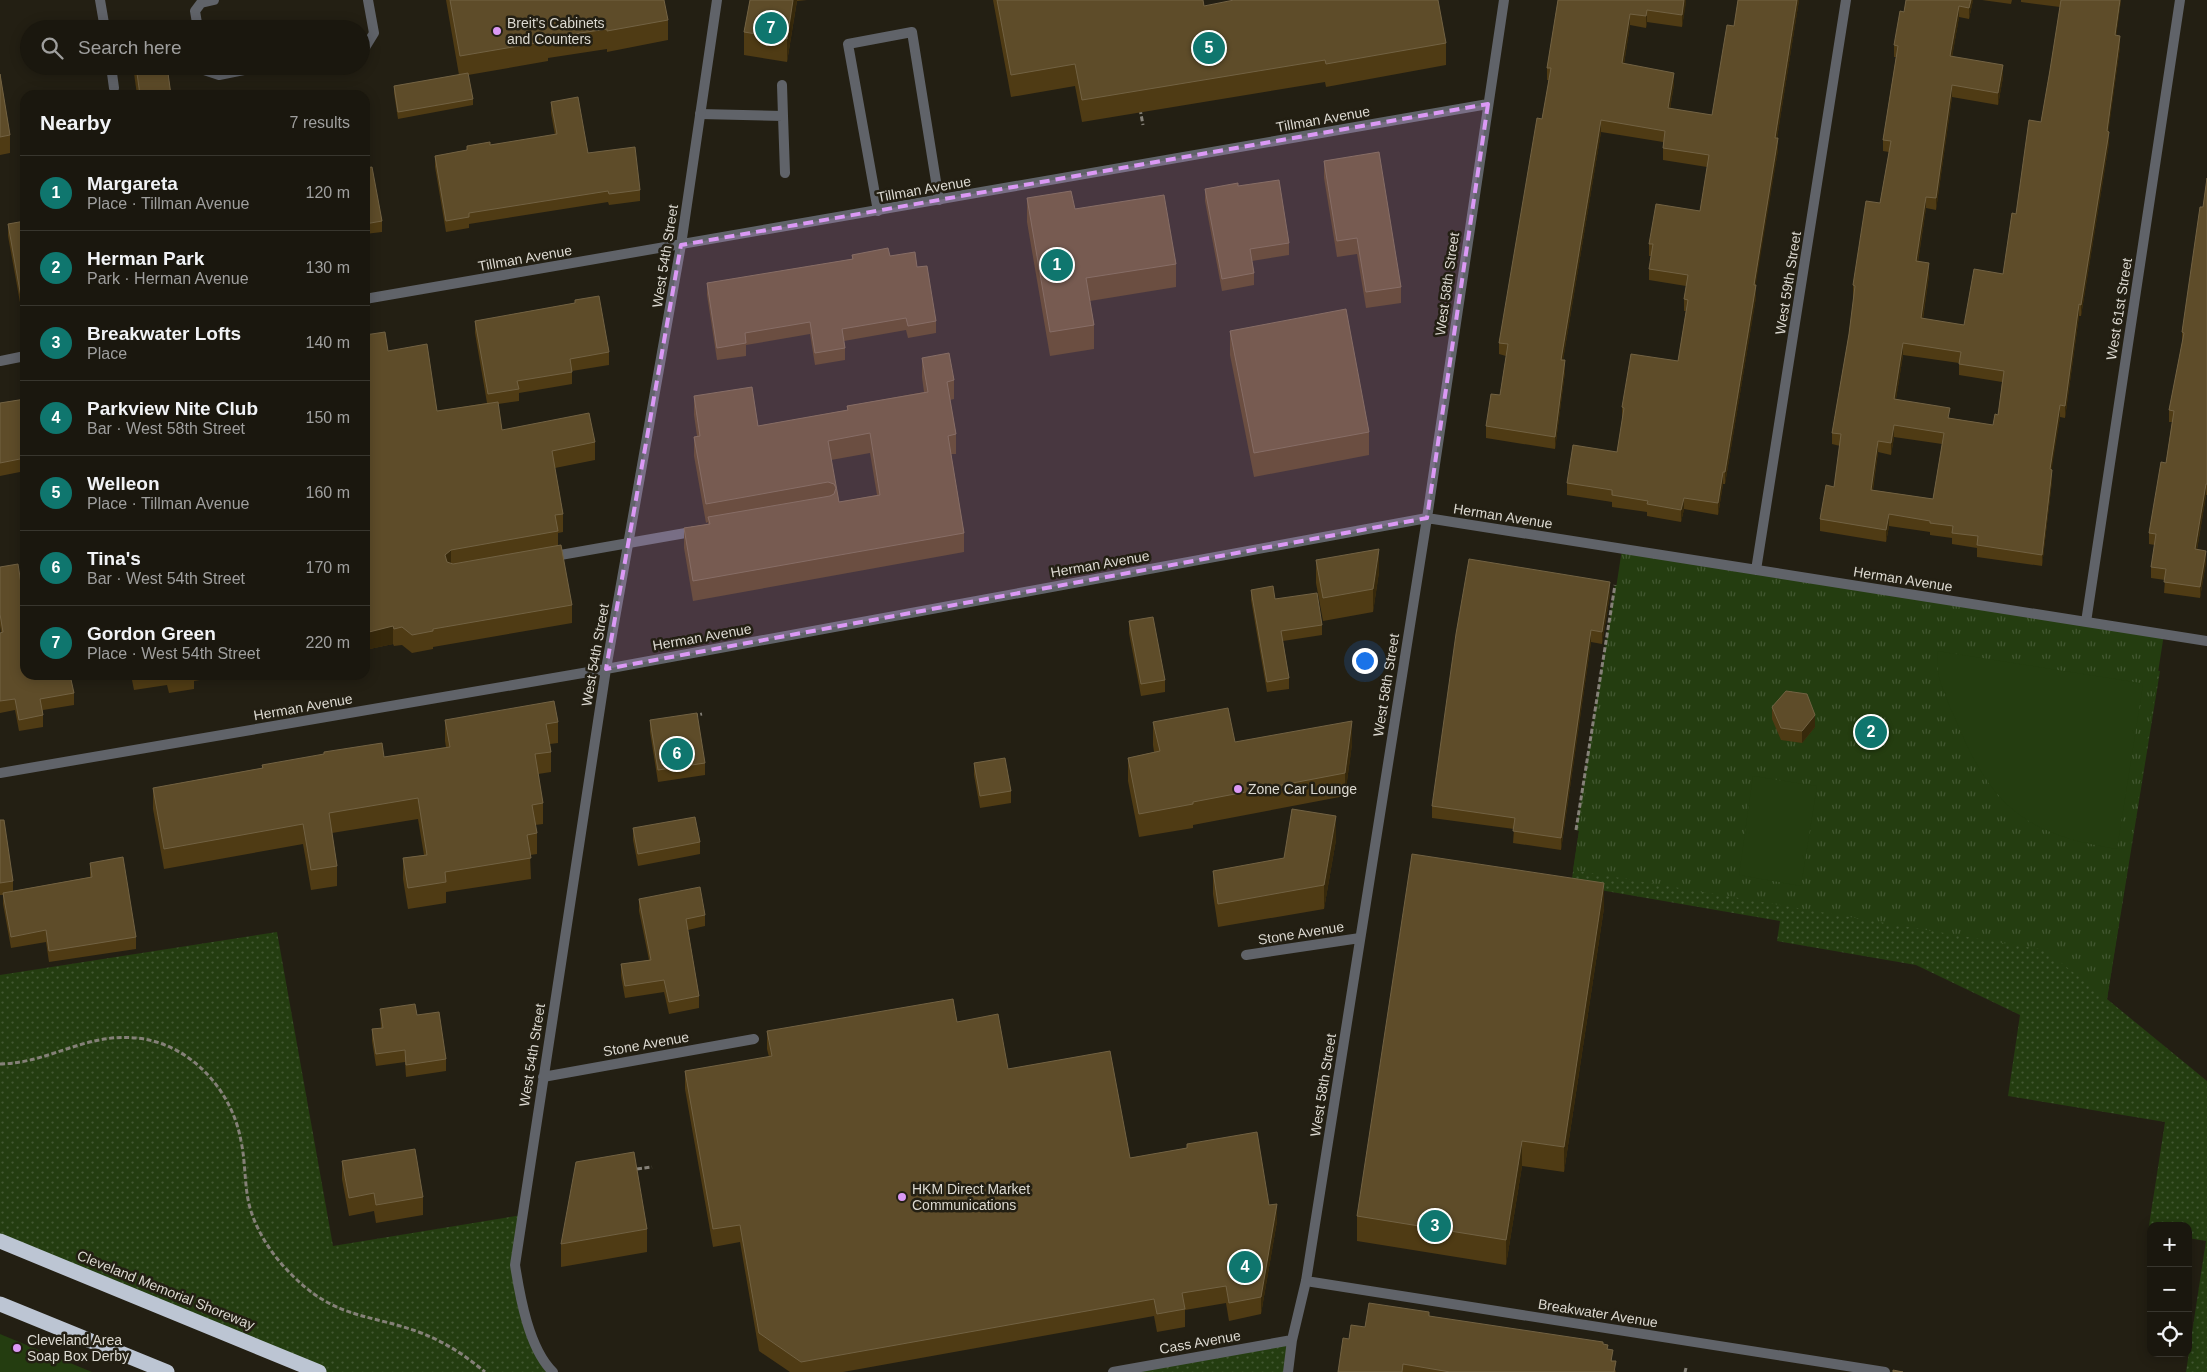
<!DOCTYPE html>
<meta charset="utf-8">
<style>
body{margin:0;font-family:Helvetica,sans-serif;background:#232017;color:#f1f3f6}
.controls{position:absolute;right:15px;bottom:15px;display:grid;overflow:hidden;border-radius:10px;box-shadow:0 2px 12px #0003}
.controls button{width:45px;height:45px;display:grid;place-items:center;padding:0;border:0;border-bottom:1px solid #38362e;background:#1a170e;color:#f1f3f6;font:25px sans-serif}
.you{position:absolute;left:1364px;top:660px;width:18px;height:18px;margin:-12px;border:4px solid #fff;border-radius:50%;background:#1a73e8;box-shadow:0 0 0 8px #1a73e833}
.badge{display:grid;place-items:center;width:32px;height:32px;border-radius:50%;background:#0f766e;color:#fff;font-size:16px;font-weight:700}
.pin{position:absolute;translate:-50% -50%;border:2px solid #fff;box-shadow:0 1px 5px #0006}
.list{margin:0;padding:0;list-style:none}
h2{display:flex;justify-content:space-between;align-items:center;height:65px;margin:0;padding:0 20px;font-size:21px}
h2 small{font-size:16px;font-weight:400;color:#9f9f9e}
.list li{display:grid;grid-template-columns:32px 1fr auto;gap:15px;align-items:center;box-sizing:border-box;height:75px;padding:0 20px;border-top:1px solid #38362e}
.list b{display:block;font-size:19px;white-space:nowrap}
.list p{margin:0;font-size:16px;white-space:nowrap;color:#9f9f9e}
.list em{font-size:16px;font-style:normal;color:#9f9f9e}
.icon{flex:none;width:28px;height:28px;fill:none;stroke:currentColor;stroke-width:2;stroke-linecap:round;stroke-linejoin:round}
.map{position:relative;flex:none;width:2207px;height:1372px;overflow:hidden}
.search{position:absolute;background:#1a170e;box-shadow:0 2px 12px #0003;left:20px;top:20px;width:350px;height:55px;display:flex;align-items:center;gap:12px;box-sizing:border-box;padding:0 18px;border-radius:28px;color:#9f9f9e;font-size:19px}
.panel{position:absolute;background:#1a170e;box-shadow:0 2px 12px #0003;left:20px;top:90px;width:350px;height:590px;border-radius:15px}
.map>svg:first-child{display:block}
.grass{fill:url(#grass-dots)}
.park{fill:url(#park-tufts)}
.garden{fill:#243d10}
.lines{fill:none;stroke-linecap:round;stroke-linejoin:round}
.path{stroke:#858178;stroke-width:3;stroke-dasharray:5 2.5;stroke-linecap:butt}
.service{stroke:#606369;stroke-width:10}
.minor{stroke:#606369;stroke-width:10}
.motorway{stroke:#bcc5d3;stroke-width:15}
.wall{fill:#4f3b14;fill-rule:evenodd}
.shaded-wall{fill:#37290b}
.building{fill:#5e4c29;stroke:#726243;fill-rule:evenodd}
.marked{fill:#db99f5;fill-opacity:0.2;stroke:#db99f5;stroke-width:4;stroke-dasharray:10 6;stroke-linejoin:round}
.poi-dot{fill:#db99f5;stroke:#231f13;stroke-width:2}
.labels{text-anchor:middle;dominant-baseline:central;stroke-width:5;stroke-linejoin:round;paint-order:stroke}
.poi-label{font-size:14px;fill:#dcd9d1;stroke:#231f13;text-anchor:start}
.street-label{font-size:14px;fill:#dcd9d1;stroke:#231f13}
</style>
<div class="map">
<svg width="2207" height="1372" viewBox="0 0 2207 1372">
<defs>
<pattern id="grass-dots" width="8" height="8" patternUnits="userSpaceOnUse" patternTransform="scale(1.25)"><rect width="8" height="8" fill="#243d10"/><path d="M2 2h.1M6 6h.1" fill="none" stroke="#435832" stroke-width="1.8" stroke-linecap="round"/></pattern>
<pattern id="park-tufts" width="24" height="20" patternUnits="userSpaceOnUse" patternTransform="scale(1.25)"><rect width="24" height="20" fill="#243d10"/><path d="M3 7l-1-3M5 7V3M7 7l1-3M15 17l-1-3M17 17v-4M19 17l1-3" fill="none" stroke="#435832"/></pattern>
</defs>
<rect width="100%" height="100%" fill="#231f13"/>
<!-- grass -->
<path class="grass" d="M1615,585L2160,671L2107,999L2207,1081V1372H2186L2206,1241L2188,1238V1226H2151V1232H2148L2165,1122L2008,1096L2020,1015L1916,965L1777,941L1780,921L1571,885L1579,831L1576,830Z
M277,932L333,1246L522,1215L515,1265L523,1315L553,1372H319L0,1241V975Z
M1292,1340L1288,1372H1113Z"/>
<!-- park -->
<path class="park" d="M1622,549L2164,634L2107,999L2045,950L1573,870Z"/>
<!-- garden -->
<path class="garden" d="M1937,651L2141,683L2143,685L2117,849C2031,835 1995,811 1960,730C1953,713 1944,695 1939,677C1937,669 1937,659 1937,651Z
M1753,776L1817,786L1801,886L1739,875Z
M0,1334L92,1372H0Z"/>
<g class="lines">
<!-- path -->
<path class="path" d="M1140,109L1143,125
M693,716L702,714
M1576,830L1615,585
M0,1064C50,1063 84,1033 136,1038C190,1043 232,1090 241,1141C246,1164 244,1186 250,1208C258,1235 275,1259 295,1278C338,1320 373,1314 424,1334C446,1343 466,1356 485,1372
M637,1169L652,1167
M1685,1372L1686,1368"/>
<!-- service -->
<path class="service" d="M100,0L105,29
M198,29L195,11L201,3L214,0
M361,47L366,46L374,33L368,0
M111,66L114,88
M203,66L204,70L219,75L264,66
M782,85L783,116
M700,114L783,116L785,173
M878,211L848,44L912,32L939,200
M549,557L697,531"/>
<!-- minor -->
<path class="minor" d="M365,299L1488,104
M0,361L25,356
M1756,570L1846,0
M2086,622L2180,0
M0,773L606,669L1427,518L2207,641
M1246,955L1360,938
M543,1077L754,1039
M1306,1281L1885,1372
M553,1372C529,1349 520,1297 515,1265L606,669L681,245L717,0
M1113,1372L1292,1340
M1288,1372L1292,1340L1306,1281L1427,518L1504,0"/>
<!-- motorway -->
<path class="motorway" d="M0,1241L319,1372
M0,1304L167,1372"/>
</g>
<!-- wall -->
<path class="wall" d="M446,0H664L668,20V40L607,52V49L548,58V61L468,75L473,99V105L398,119L394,93V86L459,75Z
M750,0H807L797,1L787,62L744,55V32Z
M993,0H1203L1204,6L1446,43V65L1326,87L1325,82L1082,122L1075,86L1011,97Z
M1558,0H1686L1682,27L1647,22L1646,28L1630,25L1624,64L1674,84L1670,109L1712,115L1734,26L1738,0H1799L1777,138L1778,150L1755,285L1756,297L1725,484H1723L1718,515L1684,509L1681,522L1647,516V512L1612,507V502L1567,495V483L1617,452L1623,419H1622V407L1678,361L1686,311H1684V299L1686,286L1649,280V269L1651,256H1649V244L1700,211L1707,167L1663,160V142L1601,132L1563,360L1565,372L1555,449L1486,438V426L1500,395L1506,356L1499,354V343L1542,119L1549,80H1547V68Z
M1906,0H1973L1969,19L1959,17L1952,57L2003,77L1998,105L1952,97L1936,210L1926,208L1918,262L1929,275L1923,319L1964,325L2003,274L2016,214L2041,122L2050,70L2060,7L2021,2V0H2121L2116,35L2120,47L2108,132L2109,143L2081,316H2079L2065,418L2060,417L2051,470L2052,481L2042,566L1977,557V548L1952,544V538L1930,535V532L1889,526L1886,542L1820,531V519L1834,487L1840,446L1832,444V433L1849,334L1854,297H1853V285L1880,203L1889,152L1883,151V140L1896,57H1894V45L1904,12ZM1903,355L1959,363V375L2002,382L1998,415L1993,425L1950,418L1896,399ZM1894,437L1942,444L1933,499L1873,490L1878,452L1891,455Z
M1982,0H2012L2011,4Z
M133,66H167L171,95H137Z
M0,74L10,135V153L0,155Z
M551,102L588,153L640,190V201L609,205L608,202L469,224V228L446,232L435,167V156L467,150V146L490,145L555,135L551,113Z
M1324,161L1401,287V303L1366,308L1357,254L1337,257L1324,178Z
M365,168L382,221V232L365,234Z
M2207,178V495H2206L2197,550L2206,562L2200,598L2164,593L2165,580L2151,578V567L2155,545L2149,544V533L2166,463L2172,422H2169V410L2182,343V332L2203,207Z
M1238,186L1289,243V255L1252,261L1254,273V285L1222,291L1205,201V189Z
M1027,198L1075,209L1176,264V287L1090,301L1094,325V349L1050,356L1027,222Z
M25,221V307L21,308L8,236V224Z
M852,255L890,256L917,267L936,321V333L908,338L906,330L844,341L845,348V360L815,365L810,334L746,345V356L717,360L707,295V283L852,259Z
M575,300L609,352V365L572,371V384L519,393V401L498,404L502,430L595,442V460L555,468L563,514V532L558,533V545L572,605V623L433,647V649L412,653L402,645L394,646L393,644L365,650V335L388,351L437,411L487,403L475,333V321L575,303Z
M1230,331L1369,432V455L1254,477L1230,355Z
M922,358L954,380V399L950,400L956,434V454H951L964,533V552L693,601L684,548V528L708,524V522L706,523L694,456V437L697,436L694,415V396L758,426L847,410V406L924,392L922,377ZM870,453L877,495L839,502L831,460Z
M25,399V471L0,476V403Z
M1316,560L1379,572L1373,612L1323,621L1316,583Z
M0,567L25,675L74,693V705L43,710V727L19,731L15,710L0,713V633H1L0,626Z
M1251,590L1275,599L1322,625V635L1283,641L1289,678V689L1267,692L1251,600Z
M1610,594L1602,644L1591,642L1561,850L1513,843L1514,829L1432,818V806Z
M1129,621L1165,680V692L1141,696L1129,633Z
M131,675H223V676L194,681V689L169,693L167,685L134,690Z
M1772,707L1815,727L1802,743L1781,740L1772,719Z
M445,720L558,722V743L550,744L551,752V772L538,774L543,803V824L535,825L537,833V854L530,855L531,879L446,892V903L408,909L403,879V858L424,855L418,819L332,833L337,866V886L311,890L303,844L164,869L153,809V788L262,768V765L384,757L446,747L445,741Z
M650,720L705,763V775L658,782L650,732Z
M1153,722L1235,742L1352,744L1345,796L1193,825V828L1139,837L1128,781V758L1154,752L1153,745Z
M974,763L1011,791V803L980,808L974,775Z
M0,820L13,881V891L90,877V863L136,937V949L49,962L46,942L11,948L3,904V895H0Z
M633,828L700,842V854L638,866L633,840Z
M1336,840L1324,909L1218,927L1213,894V871L1284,858Z
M639,899L705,915V926L688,930L699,996V1008L669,1014L664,992L625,998L621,976V964L649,960L639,911Z
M1604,908L1564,1172L1522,1166L1506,1265L1357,1241V1216Z
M380,1009L417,1015L446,1059V1071L406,1077L405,1062L376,1066L372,1041V1029L381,1028Z
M957,1022L1008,1069L1130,1158L1187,1148V1144L1269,1205L1277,1221L1261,1314L1229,1321L1226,1303L1185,1310V1327L1157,1332L1154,1316L843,1372H790L759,1351L740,1242L713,1247L685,1089V1071L769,1057L767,1049V1031Z
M342,1161L423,1197V1215L376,1223L374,1211L349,1216L342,1179Z
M647,1229V1252L561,1267V1244Z
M1429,1316L1603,1344L1608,1349L1616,1372H1338L1349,1339L1365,1327Z"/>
<!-- shaded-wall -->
<path class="shaded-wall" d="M793,0H797L787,62V39Z
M1684,0H1686V3L1682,27V15Z
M1797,0H1799L1775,150V138Z
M1971,0H1973L1969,19V8Z
M2120,0H2121L2115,46V35Z
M1959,6V17L1950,68V56Z
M1647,10V22L1646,28V16Z
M1630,14V25L1622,75V63Z
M2120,36V47L2107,143V131Z
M2003,65V77L1998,105V93Z
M1674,73V84L1668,120V108Z
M1952,85V97L1936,210V198Z
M1601,120V132L1561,371V360Z
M2109,132V143L2081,316V305Z
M1778,138V150L1754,296V285Z
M1926,197V208L1916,273V261Z
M1929,263V275L1921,330V318Z
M1756,285V297L1725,484V472Z
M2079,304V316L2065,418V406Z
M1903,343V355L1894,411V399Z
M1565,360V372L1555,449V437Z
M2060,405V417L2050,481V469Z
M1894,425V437L1891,455V443Z
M1878,441V452L1871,501V490Z
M2052,470V481L2042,566V555Z
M1723,472V484L1718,515V503Z
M2206,484V495L2195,561V549Z
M1684,498V509L1681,522V510Z
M1889,514V526L1886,542V530Z
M1379,549V572L1373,612V589Z
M451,550V568L445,573V555Z
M2206,551V562L2200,598V587Z
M1610,582V594L1602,644V632Z
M393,626V644L365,650V633Z
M1591,630V642L1561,850V838Z
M1815,715V727L1802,743V731Z
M1352,721V744L1345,796V773Z
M1336,816V840L1324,909V885Z
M1604,883V908L1564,1172V1147Z
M1522,1141V1166L1506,1265V1240Z
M1277,1204V1221L1261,1314V1297Z"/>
<!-- building -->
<path class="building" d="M450,0H664L668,20L607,31V29L547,38L548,41L460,56Z
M750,0H793L787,39L744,32Z
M997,0H1203L1204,6L1234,0H1438L1446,43L1326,64L1325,60L1082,100L1075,64L1011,75Z
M1558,0H1684L1682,15L1647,10L1646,16L1630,14L1622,63L1674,73L1668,108L1712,115L1727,25L1734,26L1738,0H1797L1775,138H1778L1754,285H1756L1725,472H1723L1718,503L1684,498L1681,510L1647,504L1648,501L1612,495V490L1567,483L1573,445L1617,452L1624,408L1622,407L1631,354L1678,361L1688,300L1684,299L1688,275L1649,269L1653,244H1649L1656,204L1700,211L1709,155L1663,148L1665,131L1601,120L1561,360H1565L1555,437L1486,426L1491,394L1500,395L1508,344L1499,343L1537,118L1542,119L1551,68H1547Z
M1906,0H1971L1969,8L1959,6L1950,56L2003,65L1998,93L1952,85L1936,198L1926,197L1916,261L1929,263L1921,318L1964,325L1974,269L2003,274L2012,213L2016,214L2029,120L2041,122L2050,70L2061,0H2120L2115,35L2120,36L2107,131L2109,132L2081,305L2079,304L2065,406L2060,405L2050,469L2052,470L2042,555L1977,545L1978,536L1952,533L1953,526L1930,523V521L1889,514L1886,530L1820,519L1826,485L1834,487L1841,434L1832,433L1849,334L1855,286L1853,285L1866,201L1880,203L1891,141L1883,140L1898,46L1894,45L1900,11L1904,12ZM1903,343L1961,352L1959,364L2004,371L1998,415L1995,414L1993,425L1948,418L1950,408L1894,399ZM1894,425L1944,433L1933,499L1871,490L1878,441L1891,443Z
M160,22L161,29H130L129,26Z
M136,66H167L171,95H140Z
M468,73L473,99L398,112L394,86Z
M0,74L10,135L0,137Z
M578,97L588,153L635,147L640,190L609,194L608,191L469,213V217L446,221L435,156L467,150V146L490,142V145L557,134L551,102Z
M1379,152L1401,287L1366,292L1357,238L1337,241L1324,161Z
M372,167L382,221L365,224V168Z
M2207,178V484H2206L2195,549L2206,551L2200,587L2164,582L2166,569L2151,567L2156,534L2149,533L2161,462L2166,463L2174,411L2169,410L2184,333L2182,332L2200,207H2203Z
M1279,180L1289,243L1250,249L1254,273L1222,279L1205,189L1238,183V186Z
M1071,191L1075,209L1164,195L1176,264L1086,278L1094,325L1050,332L1027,198Z
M25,221V296L21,297L8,224Z
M888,248L890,256L915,252L917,267L927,266L936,321L908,326L906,318L842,329L845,348L815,353L810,322L745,333L746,343L717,348L707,283L853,259L852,255Z
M599,296L609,352L570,359L572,372L517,381L519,389L488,394L475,321L575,303V300Z
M1346,309L1369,432L1254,453L1230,331Z
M385,332L388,351L427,344L437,411L498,402L502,430L589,413L595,442L552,451L563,514L555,515L558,531L451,550L445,555L447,562L453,564L561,545L572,605L433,629V631L412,635L402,627L394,629L393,626L365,633V335Z
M949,353L954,380L947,382L956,434L948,436L964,533L693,581L684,528L710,524L708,517L830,496L834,494L836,488L834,484L828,482L706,504L694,437L700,436L694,396L752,387L758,426L848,410L847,406L928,392L922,358ZM870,433L880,495L839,502L828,441Z
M25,399V458L0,463V403Z
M1379,549L1373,589L1323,598L1316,560Z
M1469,559L1610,582L1602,632L1591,630L1561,838L1513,831L1515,818L1432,806L1456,634Z
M18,564L25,610V675H70L74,693L40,699L43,715L19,720L15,699L0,701V633L3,632L0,614V567Z
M1273,586L1275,599L1317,593L1322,625L1281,631L1289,678L1267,682L1251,590Z
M1153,617L1165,680L1141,684L1129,621Z
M1786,691L1807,694L1815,715L1802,731L1781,728L1772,707Z
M554,701L558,722L546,724L551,752L535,754L543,803L532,805L537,833L527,835L531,858L445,872L446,882L408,888L403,858L427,855L418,798L329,813L337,866L311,870L303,824L164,849L153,788L263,768L262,765L324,754V752L382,743L384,757L450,747L445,720Z
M1228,708L1235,742L1352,721L1345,773L1193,802V804L1139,814L1128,758L1160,751L1153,722Z
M697,713L705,763L658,770L650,720Z
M1005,758L1011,791L980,796L974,763Z
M1292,809L1336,816L1324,885L1218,904L1213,871L1284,858Z
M695,817L700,842L638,854L633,828Z
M0,820H4L13,881L0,883Z
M1412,854L1604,883L1564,1147L1522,1141L1506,1240L1357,1216Z
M123,857L136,937L49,951L46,930L11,937L3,893L92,877L90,863Z
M700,887L705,915L686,919L699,996L669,1002L664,980L625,986L621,964L651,960L639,899Z
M953,999L957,1022L998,1014L1008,1069L1110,1051L1130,1158L1187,1148V1144L1257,1132L1269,1205L1277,1204L1261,1297L1229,1303L1226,1286L1182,1293L1185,1309L1157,1314L1154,1299L801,1362L759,1333L740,1225L713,1229L685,1071L772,1056L767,1031Z
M415,1004L417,1015L439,1012L446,1059L406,1065L405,1050L376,1054L372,1029L383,1028L380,1009Z
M415,1149L423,1197L376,1205L374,1193L349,1198L342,1161Z
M634,1152L647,1229L561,1244L576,1162Z
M1369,1303L1429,1312V1316L1603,1342V1344L1608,1345L1607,1349L1613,1350L1611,1361H1616L1614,1372H1450L1403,1364L1402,1372H1338L1343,1338L1349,1339L1351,1325L1365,1327Z
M1893,1370L1903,1372H1893Z"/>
<!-- marked area -->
<path class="marked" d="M1488,104L1427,518L606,669L681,245Z"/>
<!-- markers -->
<g class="poi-dot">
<circle cx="497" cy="31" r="5"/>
<circle cx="1238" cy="789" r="5"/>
<circle cx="902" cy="1197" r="5"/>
<circle cx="17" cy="1348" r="5"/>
</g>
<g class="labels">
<!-- poi labels -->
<g class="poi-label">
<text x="507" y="23">Breit's Cabinets<tspan x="507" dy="16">and Counters</tspan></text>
<text x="1248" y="789">Zone Car Lounge</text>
<text x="912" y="1189">HKM Direct Market<tspan x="912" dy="16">Communications</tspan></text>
<text x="27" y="1340">Cleveland Area<tspan x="27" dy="16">Soap Box Derby</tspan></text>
</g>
<!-- street labels -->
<g class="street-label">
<text transform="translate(1323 119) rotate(-10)">Tillman Avenue</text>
<text transform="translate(924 189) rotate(-10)">Tillman Avenue</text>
<text transform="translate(665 256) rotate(-81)">West 54th Street</text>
<text transform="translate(525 258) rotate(-10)">Tillman Avenue</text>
<text transform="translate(1788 283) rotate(-81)">West 59th Street</text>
<text transform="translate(1447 284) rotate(-82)">West 58th Street</text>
<text transform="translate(2119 309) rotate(-81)">West 61st Street</text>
<text transform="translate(1503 516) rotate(9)">Herman Avenue</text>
<text transform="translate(1100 564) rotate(-10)">Herman Avenue</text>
<text transform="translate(1903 579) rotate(9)">Herman Avenue</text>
<text transform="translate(702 637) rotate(-10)">Herman Avenue</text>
<text transform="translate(595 655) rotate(-80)">West 54th Street</text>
<text transform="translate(1386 685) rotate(-81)">West 58th Street</text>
<text transform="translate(303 707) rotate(-10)">Herman Avenue</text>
<text transform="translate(1301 933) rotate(-9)">Stone Avenue</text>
<text transform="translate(646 1044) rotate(-10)">Stone Avenue</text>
<text transform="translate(532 1055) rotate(-81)">West 54th Street</text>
<text transform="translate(1323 1085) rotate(-81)">West 58th Street</text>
<text transform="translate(166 1290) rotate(22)">Cleveland Memorial Shoreway</text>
<text transform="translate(1598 1313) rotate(9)">Breakwater Avenue</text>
<text transform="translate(1200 1342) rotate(-10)">Cass Avenue</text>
</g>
</g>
</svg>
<div class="controls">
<button>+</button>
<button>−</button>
<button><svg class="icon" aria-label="locate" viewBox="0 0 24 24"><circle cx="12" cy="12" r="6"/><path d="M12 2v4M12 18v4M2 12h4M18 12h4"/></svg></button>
</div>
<div class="you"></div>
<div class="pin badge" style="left:1057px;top:265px">1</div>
<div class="pin badge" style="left:1871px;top:732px">2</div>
<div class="pin badge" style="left:1435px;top:1226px">3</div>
<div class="pin badge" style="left:1245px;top:1267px">4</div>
<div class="pin badge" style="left:1209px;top:48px">5</div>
<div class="pin badge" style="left:677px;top:754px">6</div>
<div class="pin badge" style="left:771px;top:28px">7</div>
<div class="search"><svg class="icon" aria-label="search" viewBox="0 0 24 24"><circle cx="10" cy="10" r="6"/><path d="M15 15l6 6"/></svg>Search here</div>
<section class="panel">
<h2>Nearby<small>7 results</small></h2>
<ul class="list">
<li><span class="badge">1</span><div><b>Margareta</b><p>Place · Tillman Avenue</p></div><em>120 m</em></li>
<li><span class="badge">2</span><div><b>Herman Park</b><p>Park · Herman Avenue</p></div><em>130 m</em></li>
<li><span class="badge">3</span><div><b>Breakwater Lofts</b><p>Place</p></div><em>140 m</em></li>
<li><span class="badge">4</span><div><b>Parkview Nite Club</b><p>Bar · West 58th Street</p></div><em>150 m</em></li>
<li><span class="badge">5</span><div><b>Welleon</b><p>Place · Tillman Avenue</p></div><em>160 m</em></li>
<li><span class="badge">6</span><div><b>Tina's</b><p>Bar · West 54th Street</p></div><em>170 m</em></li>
<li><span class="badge">7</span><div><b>Gordon Green</b><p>Place · West 54th Street</p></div><em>220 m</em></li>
</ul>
</section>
</div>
